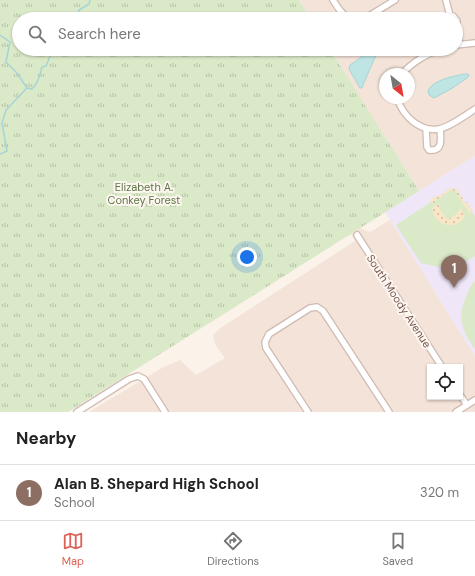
<!DOCTYPE html>
<style>
body{margin:0;font-family:"DM Sans",sans-serif;background:#f2f2f2;color:#222}
.controls{position:absolute;right:12px;bottom:12px;display:grid;overflow:hidden;border-radius:0px;box-shadow:0 1px 3px #0004}
.controls button{width:36px;height:36px;display:grid;place-items:center;padding:0;border:0;border-bottom:1px solid #e0e0e0;background:#fff;color:#222;font:20px sans-serif}
.compass{position:absolute;left:379px;top:68px;width:36px;height:36px;border-radius:50%;background:#fff;box-shadow:0 1px 3px #0004;rotate:149deg}
.you{position:absolute;left:247px;top:257px;width:14px;height:14px;margin:-10px;border:3px solid #fff;border-radius:50%;background:#1a73e8;box-shadow:0 0 0 6px #1a73e833}
.badge{display:grid;place-items:center;width:26px;height:26px;border-radius:50%;background:#dd6257;color:#fff;font-size:13px;font-weight:700}
.pin{position:absolute;translate:-50% -33px;filter:drop-shadow(0 1px 2px #0008)}
.pin::after{content:'';position:absolute;top:21px;width:14px;height:12px;background:inherit;clip-path:polygon(0 0,100% 0,50% 100%)}
.list{margin:0;padding:0;list-style:none}
h2{display:flex;justify-content:space-between;align-items:center;height:52px;margin:0;padding:0 16px;font-size:17px}
h2 small{font-size:13px;font-weight:400;color:#767676}
.list li{display:grid;grid-template-columns:26px 1fr auto;gap:12px;align-items:center;box-sizing:border-box;height:56px;padding:0 16px;border-top:1px solid #e0e0e0}
.list b{display:block;font-size:15px;white-space:nowrap}
.list p{margin:0;font-size:13px;white-space:nowrap;color:#767676}
.list em{font-size:13px;font-style:normal;color:#767676}
.icon{flex:none;width:22px;height:22px;fill:none;stroke:currentColor;stroke-width:2;stroke-linecap:round;stroke-linejoin:round}
.map{position:relative;flex:none;width:475px;height:412px;overflow:hidden}
.search{position:absolute;background:#fff;box-shadow:0 1px 3px #0004;left:12px;right:12px;top:12px;height:44px;display:flex;align-items:center;gap:10px;box-sizing:border-box;padding:0 14px;border-radius:22px;color:#767676;font-size:15px}
.sheet{height:108px;background:#fff}
nav{display:flex;justify-content:space-around;align-items:center;box-sizing:border-box;height:56px;border-top:1px solid #e0e0e0;background:#fff;font-size:11px;color:#767676}
nav a{display:grid;justify-items:center;gap:2px}
nav .on{color:#dd6257}
.map>svg:first-child{display:block}
.residential{fill:#f3e3d8;fill-rule:evenodd}
.education{fill:#efe6f8}
.grass{fill:#dae9c8}
.sand{fill:url(#sand-dots)}
.park{fill:url(#park-tufts)}
.water{fill:#bfe4e4;stroke:#a6d5d5}
.lines{fill:none;stroke-linecap:round;stroke-linejoin:round}
.stream{stroke:#a6d5d5;stroke-width:1.5}
.minor-casing{stroke:#cfbbb2;stroke-width:8}
.minor{stroke:#fff;stroke-width:5.5}
.labels{text-anchor:middle;dominant-baseline:central;stroke-width:4;stroke-linejoin:round;paint-order:stroke}
.park-label{font-size:11px;fill:#5d7947;stroke:#fef6f0}
.street-label{font-size:11px;fill:#75564e;stroke:#fef6f0}
</style>
<div class="map">
<svg width="475" height="412" viewBox="0 0 475 412">
<defs>
<pattern id="sand-dots" width="8" height="8" patternUnits="userSpaceOnUse"><rect width="8" height="8" fill="#f8e6c7"/><path d="M2 2h.1M6 6h.1" fill="none" stroke="#cdbda4" stroke-width="1.8" stroke-linecap="round"/></pattern>
<pattern id="park-tufts" width="24" height="20" patternUnits="userSpaceOnUse"><rect width="24" height="20" fill="#dae9c8"/><path d="M3 7l-1-3M5 7V3M7 7l1-3M15 17l-1-3M17 17v-4M19 17l1-3" fill="none" stroke="#b5c0a5"/></pattern>
</defs>
<rect width="100%" height="100%" fill="#fbf2ea"/>
<!-- residential -->
<path class="residential" d="M299,0H443L446,14L443,19H311Z
M449,0H475V156L419,191L330,49H456V29L459,27L460,21L458,16L452,13ZM385,74H409V98H385Z
M390,220L475,356V412H89L162,368L180,360L196,375L225,358L216,346L213,335L219,329L355,241L351,233L360,228L370,232ZM430,367H460V397H430Z"/>
<!-- education -->
<path class="education" d="M475,156V356L385,212Z"/>
<!-- grass -->
<path class="grass" d="M450,188L458,190L465,203L467,202L475,216V256L452,270L421,263L396,225L431,202L430,200L438,195L439,197Z
M475,281V349C462,332 457,317 466,297C468,291 471,285 475,281Z"/>
<!-- sand -->
<path class="sand" d="M450,188L458,190L465,203L467,202L472,211L469,213L457,195V192L451,190L432,204L430,200L438,195L439,197Z
M439,203L440,206L439,208L446,218L449,219C455,215 460,212 460,207L465,216C456,232 434,226 432,208Z"/>
<!-- park -->
<path class="park" d="M0,0H299L311,19H19V49H330L419,191L68,412H0Z"/>
<!-- water -->
<path class="water" d="M373,49H385L376,55L363,85L362,88H360L349,69L350,65Z
M464,74H468L469,76L467,78L451,89L434,98L429,95L428,90C436,79 451,77 464,74Z"/>
<g class="lines">
<!-- stream -->
<path class="stream" d="M74,19L78,14L79,10L89,4L90,0
M0,35L10,42L6,62L17,73L27,88L6,110L2,123L7,151L0,154
M27,88L32,89C38,83 40,75 42,67L46,66L53,49"/>
<defs>
<path id="minor" d="M333,0C338,8 342,15 351,19
M446,0L450,16
M362,19L369,16L395,0
M446,19L450,16H453L457,21L456,25
M456,30L460,44
M456,45L475,43
M402,74C412,62 428,53 442,49
M397,98C403,116 419,132 439,129C450,127 466,115 475,109
M426,129L427,147L429,150C443,152 441,139 440,129
M357,235L442,367
M460,395L467,405
M77,412L129,379L138,376L144,379L165,412
M308,412L266,348L265,342L269,334L310,308L317,307L323,311L389,412
M456,412L475,400"/>
</defs>
<!-- minor casing -->
<use href="#minor" class="minor-casing"/>
<!-- minor -->
<use href="#minor" class="minor"/>
</g>
<g class="labels">
<!-- park labels -->
<g class="park-label">
<text x="144" y="187">Elizabeth A.<tspan x="144" dy="13">Conkey Forest</tspan></text>
</g>
<!-- street labels -->
<g class="street-label">
<text transform="translate(399 301) rotate(57)">South Moody Avenue</text>
</g>
</g>
</svg>
<div class="controls">
<button><svg class="icon" aria-label="locate" viewBox="0 0 24 24"><circle cx="12" cy="12" r="6"/><path d="M12 2v4M12 18v4M2 12h4M18 12h4"/></svg></button>
</div>
<svg class="compass" viewBox="-18 -18 36 36"><path d="M0-13l5 13h-10z" fill="#e53935"/><path d="M0 13l5-13h-10z" fill="#767676"/></svg>
<div class="you"></div>
<div class="pin badge" style="left:454px;top:288px;background:#8d6e63">1</div>
<div class="search"><svg class="icon" aria-label="search" viewBox="0 0 24 24"><circle cx="10" cy="10" r="6"/><path d="M15 15l6 6"/></svg>Search here</div>
</div>
<section class="sheet">
<h2>Nearby<small></small></h2>
<ul class="list">
<li><span class="badge" style="background:#8d6e63">1</span><div><b>Alan B. Shepard High School</b><p>School</p></div><em>320 m</em></li>
</ul>
</section>
<nav>
<a class="on"><svg class="icon" aria-label="map" viewBox="0 0 24 24"><path d="M3 6l6-2 6 2 6-2v14l-6 2-6-2-6 2zM9 4v14M15 6v14"/></svg>Map</a>
<a><svg class="icon" aria-label="directions" viewBox="0 0 24 24"><path d="M12 3l9 9-9 9-9-9zM9 14v-3h6M13 9l2 2-2 2"/></svg>Directions</a>
<a><svg class="icon" aria-label="saved" viewBox="0 0 24 24"><path d="M7 4h10v16l-5-4-5 4z"/></svg>Saved</a>
</nav>
